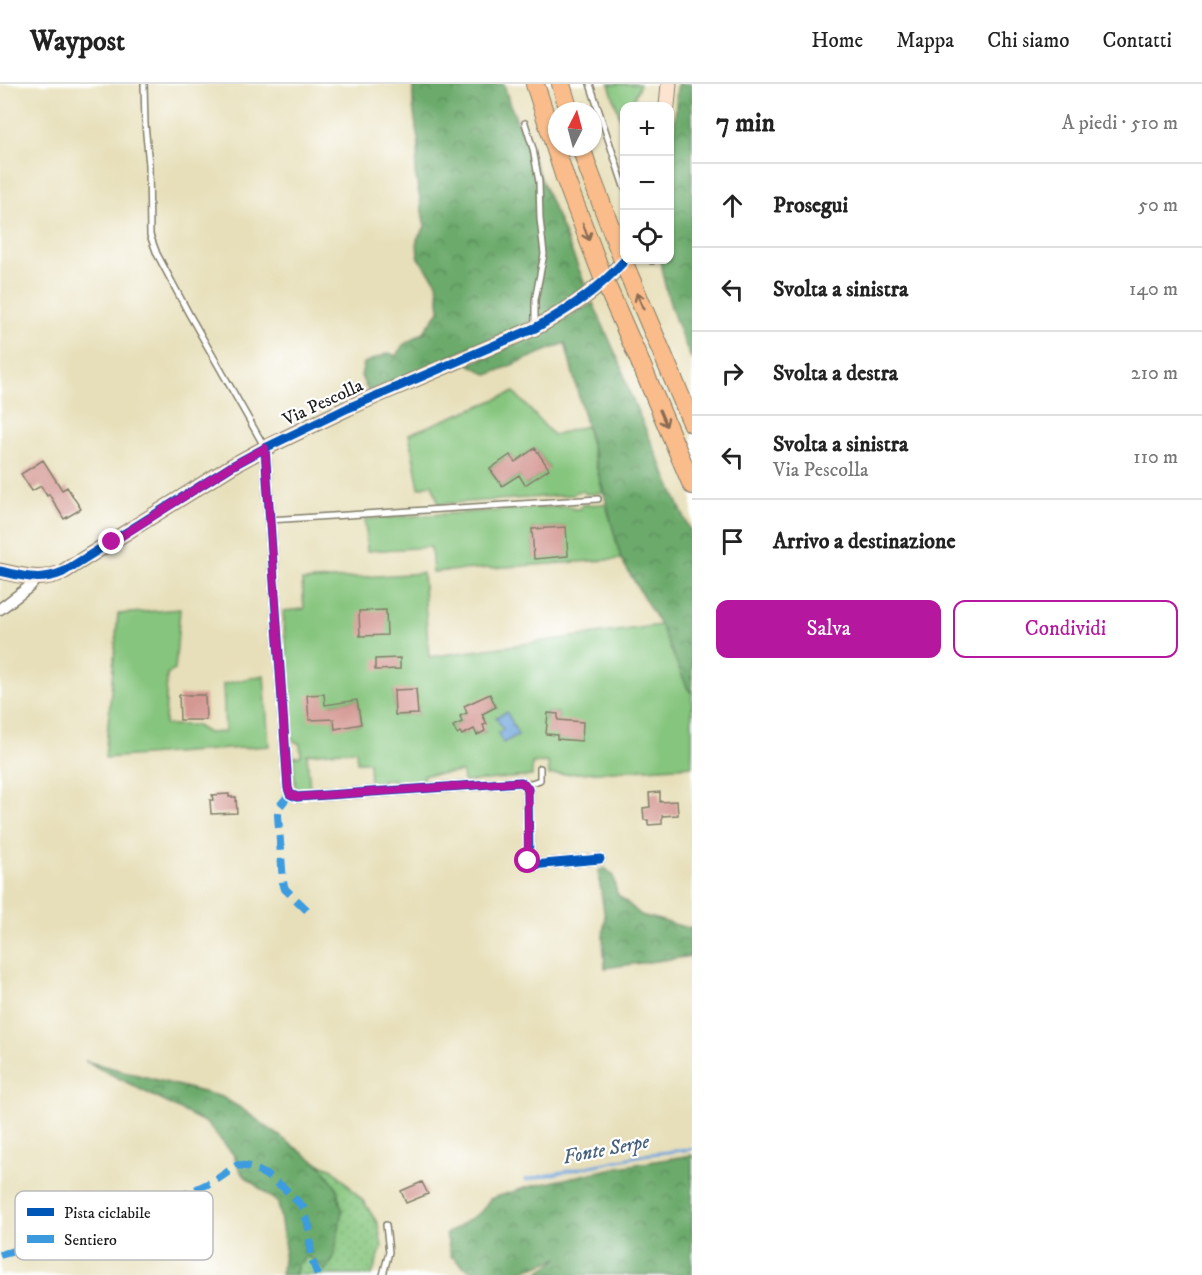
<!DOCTYPE html>
<html lang="it">
<meta charset="utf-8">
<style>
body{margin:0;font-family:"IM FELL DW Pica",serif;background:#f2f2f2;color:#222}
.controls{position:absolute;right:18px;top:18px;display:grid;overflow:hidden;border-radius:12px;box-shadow:0 2px 4px #0004}
.controls button{width:54px;height:54px;display:grid;place-items:center;padding:0;border:0;border-bottom:2px solid #e0e0e0;background:#fff;color:#222;font:30px sans-serif}
.compass{position:absolute;left:548px;top:18px;width:54px;height:54px;border-radius:50%;background:#fff;box-shadow:0 2px 4px #0004;rotate:6deg}
.stop{position:absolute;width:18px;height:18px;margin:-14px;border:4px solid #b5179e;border-radius:50%;background:#fff}
.stop.end{background:#b5179e;border-color:#fff;box-shadow:0 2px 6px #0008}
.list{margin:0;padding:0;list-style:none}
h2{display:flex;justify-content:space-between;align-items:center;height:78px;margin:0;padding:0 24px;font-size:26px}
h2 small{font-size:20px;font-weight:400;color:#767676}
.list li{display:grid;grid-template-columns:39px 1fr auto;gap:18px;align-items:center;box-sizing:border-box;height:84px;padding:0 24px;border-top:2px solid #e0e0e0}
.list b{display:block;font-size:22px;white-space:nowrap}
.list p{margin:0;font-size:20px;white-space:nowrap;color:#767676}
.list em{font-size:20px;font-style:normal;color:#767676}
.actions{display:flex;gap:12px;padding:18px 24px}
.actions a{flex:1;padding:14px 0;border:2px solid #b5179e;border-radius:12px;text-align:center;font-size:21px;color:#b5179e}
.actions .main{background:#b5179e;color:#fff}
.icon{flex:none;width:33px;height:33px;fill:none;stroke:currentColor;stroke-width:2;stroke-linecap:round;stroke-linejoin:round}
.map{position:relative;flex:none;width:692px;height:1191px;overflow:hidden}
header{display:flex;align-items:center;gap:36px;box-sizing:border-box;height:84px;padding:0 30px;background:#fff;border-bottom:2px solid #e0e0e0}
header strong{font-size:28px}
nav{display:flex;gap:33px;margin-inline-start:auto;font-size:21px}
main{display:flex}
aside{flex:1;background:#fff}
.map>svg:first-child{display:block}
.grass{fill:url(#grass-dots);stroke:#50704c;stroke-width:1.5}
.forest{fill:url(#forest-crowns);stroke:#446344;stroke-width:1.5}
.green{fill:#85c57d;stroke:#50704c;stroke-width:1.5;fill-rule:evenodd}
.water{fill:url(#water-ripples);stroke:#46607c;stroke-width:1.5}
.lines{fill:none;stroke-linecap:round;stroke-linejoin:round}
.stream{stroke:#6fa5dd;stroke-width:3}
.building{fill:#d49893}
.lane-casing{stroke:#827e6a;stroke-width:8}
.street-casing{stroke:#827e6a;stroke-width:13}
.secondary-casing{stroke:#827e6a;stroke-width:17}
.highway-casing{stroke:#827e6a;stroke-width:20}
.lane{stroke:#fff;stroke-width:5}
.street{stroke:#fff;stroke-width:10}
.secondary{stroke:#fde4d0;stroke-width:15}
.highway{stroke:#f9bc8a;stroke-width:18}
.highway-bridge-casing{stroke:#827e6a;stroke-width:20;stroke-linecap:butt}
.highway-bridge{stroke:#f9bc8a;stroke-width:18}
.quiet{stroke:#3c9bdf;stroke-width:8;stroke-dasharray:15 8;stroke-linecap:butt}
.cycleway-casing{stroke:#fff;stroke-width:13}
.cycleway{stroke:#0057b8;stroke-width:9}
.oneway{stroke:#8a6c53}
.route{stroke:#b5179e;stroke-width:8}
.labels{text-anchor:middle;dominant-baseline:central;stroke-width:4.5;stroke-linejoin:round;paint-order:stroke}
.street-label{font-size:18px;fill:#1c1c1c;stroke:#fff}
.water-label{font-size:20px;font-style:italic;fill:#46607c;stroke:#fff}
.key{fill:#fff;stroke:#bbb;stroke-width:1.5}
.key-label{font-size:16px;fill:#1c1c1c}
</style>
<header>
<strong>Waypost</strong>
<nav><a>Home</a><a>Mappa</a><a>Chi siamo</a><a>Contatti</a></nav>
</header>
<main>
<div class="map">
<svg width="692" height="1191" viewBox="0 0 692 1191">
<defs>
<pattern id="grass-dots" width="8" height="8" patternUnits="userSpaceOnUse" patternTransform="scale(1.5)"><rect width="8" height="8" fill="#85c57d"/><path d="M2 2h.1M6 6h.1" fill="none" stroke="#72a96b" stroke-width="1.8" stroke-linecap="round"/></pattern>
<pattern id="forest-crowns" width="20" height="18" patternUnits="userSpaceOnUse" patternTransform="scale(1.5)"><rect width="20" height="18" fill="#6caa6c"/><path d="M2 6a3 3 0 1 1 6 0M12 15a3 3 0 1 1 6 0" fill="none" stroke="#588a58"/></pattern>
<pattern id="water-ripples" width="26" height="14" patternUnits="userSpaceOnUse" patternTransform="scale(1.5)"><rect width="26" height="14" fill="#6fa5dd"/><path d="M2 4q2-2 4 0t4 0M15 11q2-2 4 0t4 0" fill="none" stroke="#5a86b2"/></pattern>
</defs>
<rect width="100%" height="100%" fill="#fff"/>
<filter id="ink" filterUnits="userSpaceOnUse"><feTurbulence type="fractalNoise" baseFrequency=".0167" numOctaves="2"/><feDisplacementMap in="SourceGraphic" scale="12" xChannelSelector="R" yChannelSelector="G"/><feConvolveMatrix kernelMatrix="1 2 1 2 8 2 1 2 1" color-interpolation-filters="sRGB"/></filter>
<filter id="wash" filterUnits="userSpaceOnUse"><feTurbulence type="fractalNoise" baseFrequency=".008" numOctaves="4" result="noise"/><feDisplacementMap in="SourceGraphic" scale="24" xChannelSelector="R" yChannelSelector="G"/><feGaussianBlur stdDeviation="1.35" result="paint"/><feColorMatrix in="noise" values="0 0 0 0 0 0 0 0 0 0 0 0 0 0 0 0 0 1.4 0 .05"/><feComposite in="paint" operator="in"/></filter>
<g filter="url(#wash)">
<rect width="100%" height="100%" fill="#e7dfb9"/>
<!-- grass -->
<path class="grass" d="M313,1077L333,1085L364,1118L378,1140L382,1163L372,1191H295L299,1179L307,1172L319,1180L325,1186L334,1174L321,1082Z"/>
<!-- forest -->
<path class="forest" d="M413,0H504L509,18L586,202L574,213L548,230L368,308L361,292L364,279L389,269L396,272L403,261L423,249L440,226L437,198L418,174L417,155L425,143L415,88L419,62L413,22Z
M677,0H692V276C677,244 665,210 660,176H670V106L674,61Z
M593,219L622,284L628,305L692,451V609L688,605L660,541L621,475L565,259L488,291L469,280L538,250Z
M605,784L613,791L617,810L641,831L692,845V872L605,884L603,854L605,834L598,787Z
M85,977L222,1013L242,1025L321,1082L336,1102L342,1126L334,1174L325,1187L319,1180L307,1172L299,1179L295,1191H281L285,1164L278,1119L242,1090L233,1070L206,1039Z
M692,1071V1191H534L559,1174L511,1191H475L451,1172L446,1150L481,1128L490,1115L528,1103L619,1083Z"/>
<!-- green -->
<path class="green" d="M609,0H640L631,22H624L623,43Z
M514,308L553,351L586,342L603,409L586,410L583,407L576,408L573,411L439,420L432,400L419,404L409,350ZM535,364L549,384L526,401L519,391L502,402L490,385L510,371L515,378Z
M606,420L621,475L433,488L431,463L367,467L365,435L569,422L574,425H580L582,421ZM565,443L567,472L534,474L532,445Z
M423,489L429,573L660,541L688,605L692,609V682L549,691L548,678L532,679V692L463,698L462,688L423,691V701L394,703L393,695L382,696V704L302,708L295,704L293,673L301,672L300,660L292,656L283,527L304,525L302,497ZM416,606L417,615L406,622H418V630L395,631L394,607ZM490,611L496,623L482,630L486,639L483,641L485,648L477,651L473,643L468,646V648L462,651L460,648L457,649L453,642L462,638L460,632L467,629ZM357,616L361,640L335,644L331,620ZM546,629H558V636L582,656L557,655V651L547,635H546ZM356,666L357,678H369L370,702L310,706L307,670Z
M180,525L175,586L167,590L165,641H195L208,649L225,648L223,600L264,591L269,662L105,674L118,530Z"/>
<!-- water -->
<path class="water" d="M507,628L518,651L503,659L498,649L503,646L496,633Z"/>
<g class="lines">
<!-- stream -->
<path class="stream" d="M525,1096L643,1071L692,1065"/>
</g>
<g id="blocks">
<!-- building -->
<path class="building" d="M535,364L549,385L525,401L519,391L502,402L490,385L510,371L515,378Z
M43,376L62,406L67,403L81,425L64,435L49,410L47,412L41,402L32,407L21,390Z
M566,443L568,472L534,475L532,445Z
M386,526L387,551L360,552L359,527Z
M400,574V585L375,586V575Z
M416,605L418,630L395,631L394,606Z
M324,610L325,621L357,616L361,640L335,645L334,635L309,636L307,611Z
M490,610L496,623L482,630L487,640L483,641L485,647L477,651L474,645L462,651L460,648L457,650L453,642L462,638L460,632L467,629L464,622Z
M179,611H205L206,636H180Z
M548,629L558,630V636L583,638L582,657L557,655V651L546,650Z
M660,708V718L677,717L678,731L662,732V740L648,741V736H644L643,724L650,723L649,709Z
M229,710V713H236L237,729L211,730L210,716H213L212,711Z
M422,1098L428,1110L406,1119L401,1107Z"/>
</g>
</g>
<g filter="url(#ink)">
<use href="#blocks" fill-opacity="0" stroke="#827e6a" stroke-width="1.5"/>
<g class="lines">
<defs>
<path id="lane" d="M144,0L145,40L149,81L150,151L157,170L189,230L264,362
M590,0L624,103
M525,39L533,65L539,98L540,135L544,170L535,216V242
M652,176V177
M269,436L598,415
M525,701L540,696V684
M383,1191L389,1168L386,1141"/>
<path id="street" d="M265,364L288,704L290,710L297,713L521,698L525,701L528,705L529,777L532,781L600,775
M0,525L29,503L37,494"/>
<path id="secondary" d="M667,22L669,0
M0,487C23,492 40,498 63,488L232,382L265,364L348,324L535,244C571,224 598,206 625,176"/>
<path id="highway" d="M535,0L565,94
M561,0L569,27
M581,63L589,87
M663,271L692,339
M641,280L692,401"/>
</defs>
<!-- lane casing -->
<use href="#lane" class="lane-casing"/>
<!-- street casing -->
<use href="#street" class="street-casing"/>
<!-- secondary casing -->
<use href="#secondary" class="secondary-casing"/>
<!-- highway casing -->
<use href="#highway" class="highway-casing"/>
<!-- lane -->
<use href="#lane" class="lane"/>
<!-- street -->
<use href="#street" class="street"/>
<!-- secondary -->
<use href="#secondary" class="secondary"/>
<!-- highway -->
<use href="#highway" class="highway"/>
<defs>
<path id="highway-bridge" d="M589,87L626,184L663,271
M565,94L602,191L641,280"/>
</defs>
<!-- highway-bridge casing -->
<use href="#highway-bridge" class="highway-bridge-casing"/>
<!-- highway-bridge -->
<use href="#highway-bridge" class="highway-bridge"/>
<!-- quiet -->
<path class="quiet" d="M290,710L279,723L278,731L283,798L285,805L308,827
M0,1171L146,1129L216,1096L238,1081L251,1083L266,1091L283,1103L303,1123L309,1143L311,1174L318,1191"/>
<defs>
<path id="cycleway" d="M265,364L288,704L290,710L297,713L521,698L525,701L528,705L529,777L532,781L600,775
M0,487C23,492 40,498 63,488L232,382L265,364L348,324L535,244C571,224 598,206 625,176"/>
</defs>
<!-- cycleway casing -->
<use href="#cycleway" class="cycleway-casing"/>
<!-- cycleway -->
<use href="#cycleway" class="cycleway"/>
</g>
<!-- one-way arrows -->
<defs><path id="oneway-shaft" d="M-6 0H5M1.5-3L5.5 0L1.5 3" fill="none" stroke-width="1.6" stroke-linecap="round" stroke-linejoin="round" transform="scale(1.5)"/></defs>
<g class="oneway">
<use href="#oneway-shaft" transform="translate(586 148) rotate(69)"/>
<use href="#oneway-shaft" transform="translate(640 217) rotate(-113)"/>
<use href="#oneway-shaft" transform="translate(663 334) rotate(67)"/>
</g>
</g>
<g class="lines" filter="url(#ink)">
<!-- route -->
<path class="route" d="M112,458L232,382L265,364L288,704L290,710L297,713L521,698L525,701L528,705V777"/>
</g>
<g class="labels">
<!-- street labels -->
<g class="street-label">
<text transform="translate(323 319) rotate(-25)">Via Pescolla</text>
</g>
<!-- water labels -->
<g class="water-label">
<text transform="translate(606 1066) rotate(-11)">Fonte Serpe</text>
</g>
</g>
<!-- legend -->
<rect x="15" y="1107" width="198" height="69" rx="9" class="key"/>
<rect x="27" y="1124" width="27" height="8" fill="#0057b8"/>
<rect x="27" y="1151" width="27" height="8" fill="#3c9bdf"/>
<g class="key-label">
<text x="64" y="1134">Pista ciclabile</text>
<text x="64" y="1161">Sentiero</text>
</g>
</svg>
<div class="controls">
<button>+</button>
<button>−</button>
<button><svg class="icon" aria-label="locate" viewBox="0 0 24 24"><circle cx="12" cy="12" r="6"/><path d="M12 2v4M12 18v4M2 12h4M18 12h4"/></svg></button>
</div>
<svg class="compass" viewBox="-18 -18 36 36"><path d="M0-13l5 13h-10z" fill="#e53935"/><path d="M0 13l5-13h-10z" fill="#767676"/></svg>
<div class="stop" style="left:528px;top:777px"></div>
<div class="stop end" style="left:112px;top:458px"></div>
</div>
<aside>
<h2>7 min<small>A piedi · 510 m</small></h2>
<ul class="list">
<li><svg class="icon" aria-label="ahead" viewBox="0 0 24 24"><path d="M12 20V5M6 11l6-6 6 6"/></svg><div><b>Prosegui</b></div><em>50 m</em></li>
<li><svg class="icon" aria-label="left" viewBox="0 0 24 24"><path d="M17 20v-9H6M10 6l-5 5 5 5"/></svg><div><b>Svolta a sinistra</b></div><em>140 m</em></li>
<li><svg class="icon" aria-label="right" viewBox="0 0 24 24"><path d="M7 20v-9h11M14 6l5 5-5 5"/></svg><div><b>Svolta a destra</b></div><em>210 m</em></li>
<li><svg class="icon" aria-label="left" viewBox="0 0 24 24"><path d="M17 20v-9H6M10 6l-5 5 5 5"/></svg><div><b>Svolta a sinistra</b><p>Via Pescolla</p></div><em>110 m</em></li>
<li><svg class="icon" aria-label="arrive" viewBox="0 0 24 24"><path d="M6 21V4h12l-3 4 3 4H6"/></svg><div><b>Arrivo a destinazione</b></div></li>
</ul>
<div class="actions"><a class="main">Salva</a><a>Condividi</a></div>
</aside>
</main>
